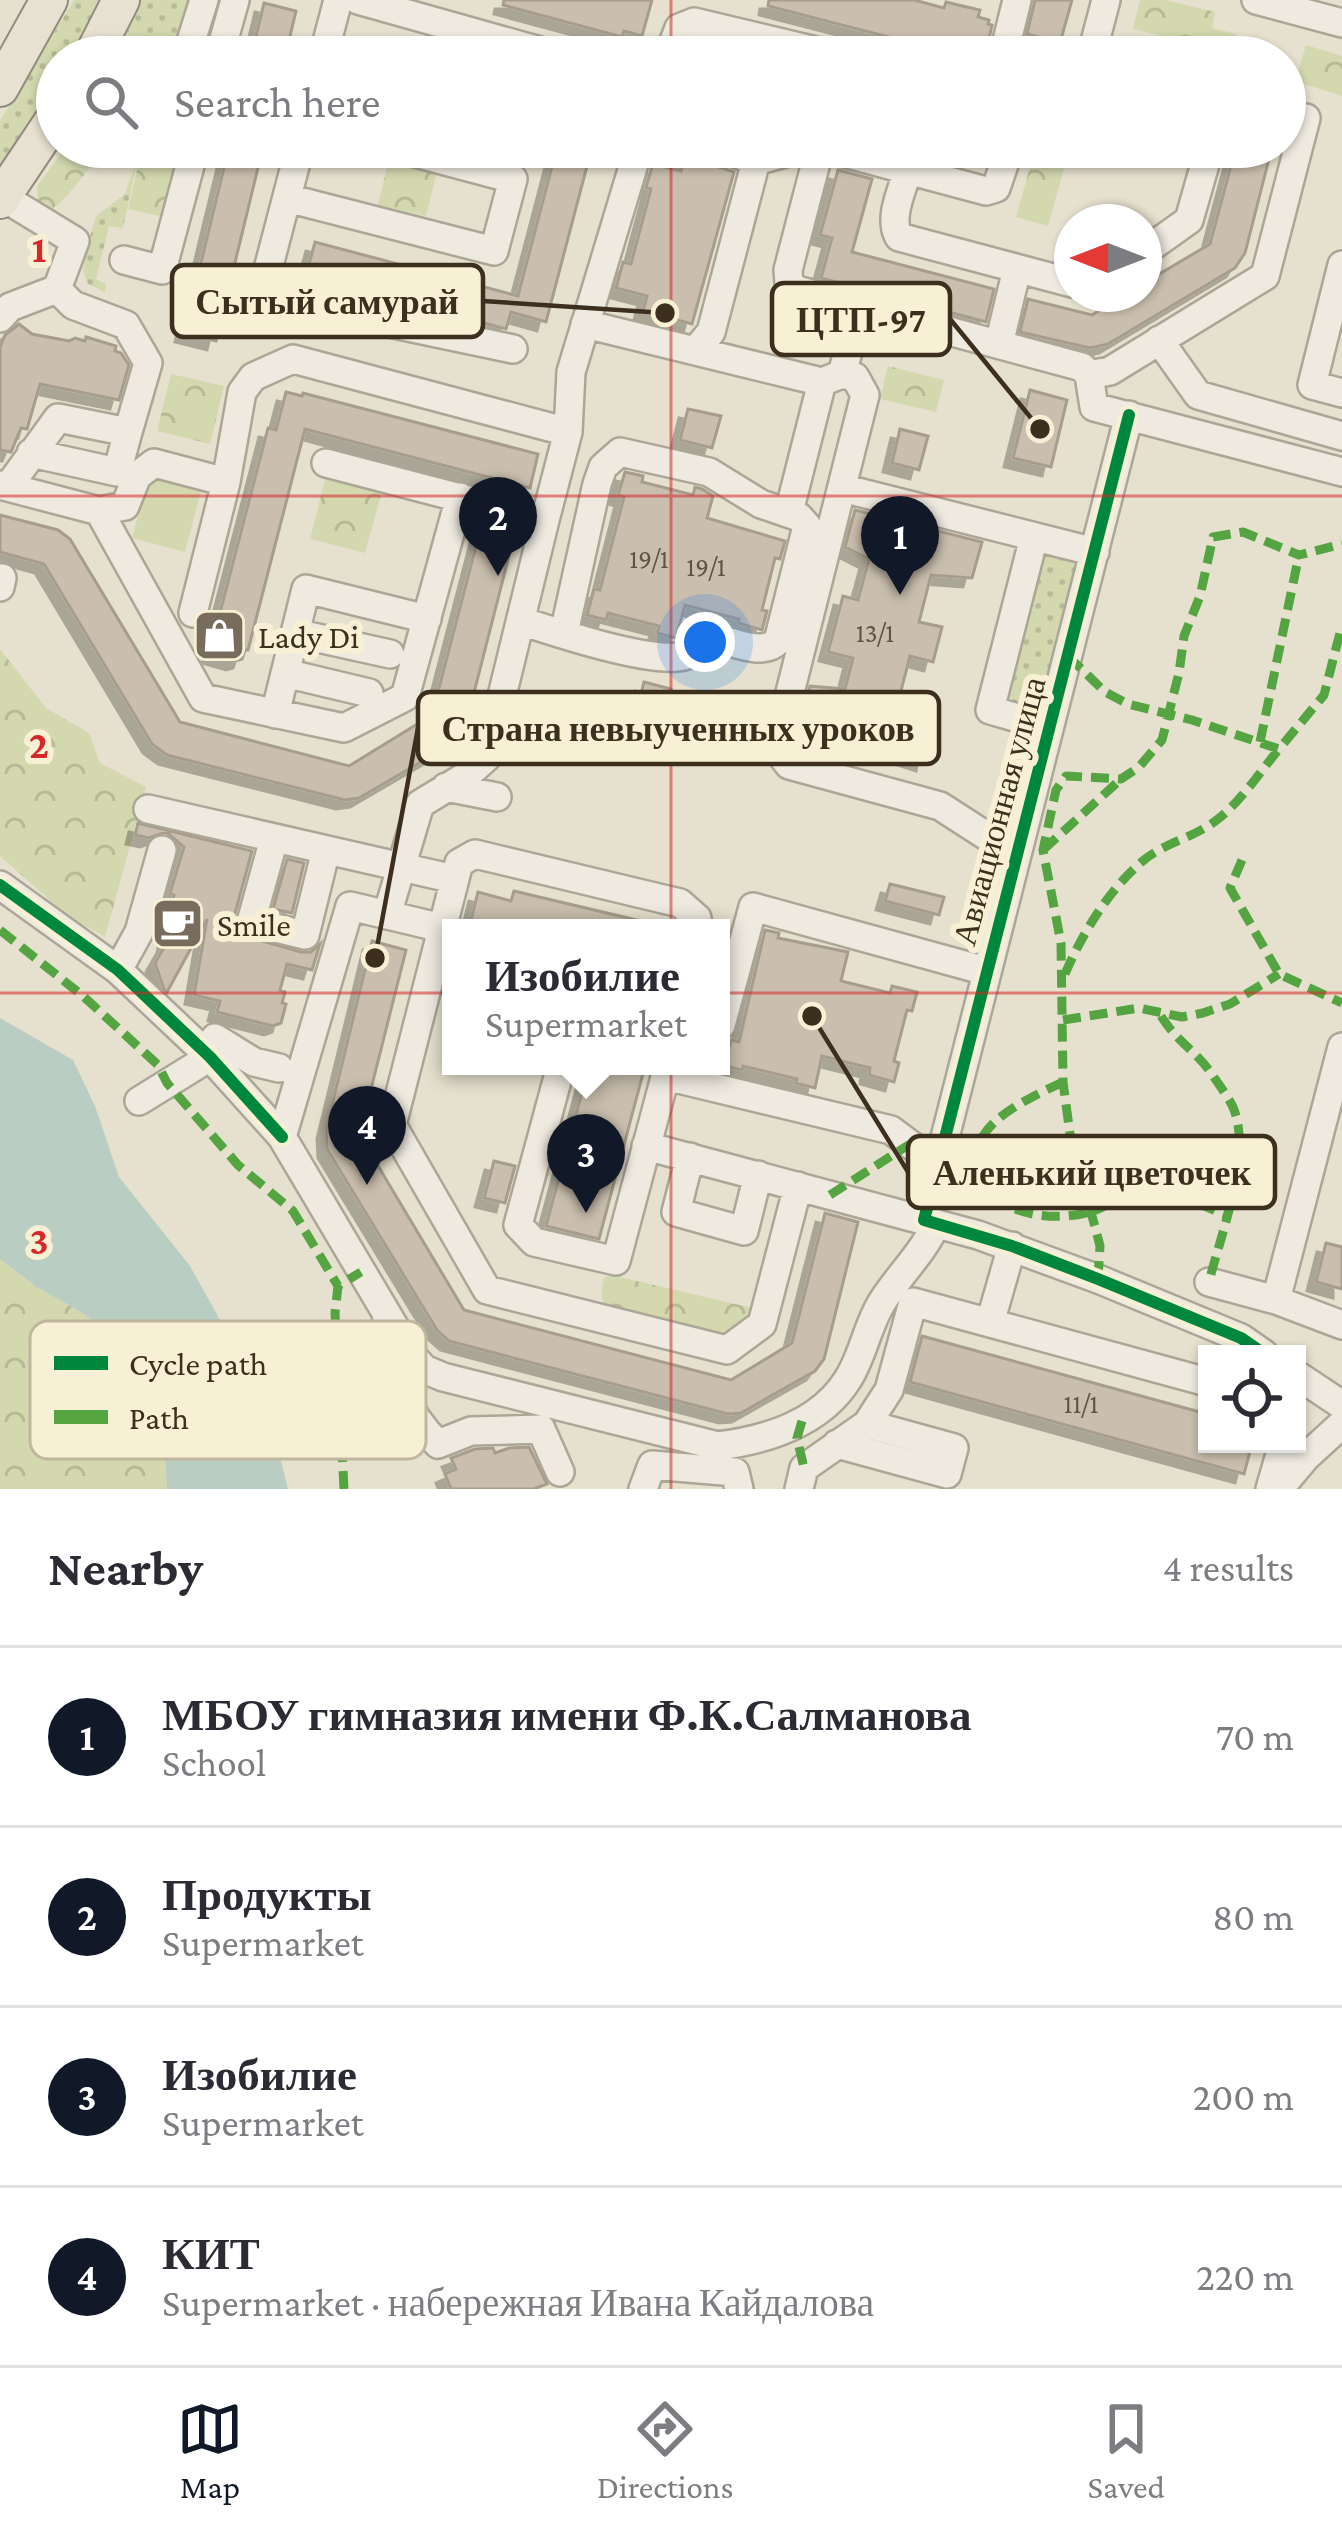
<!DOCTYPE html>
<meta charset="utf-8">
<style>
body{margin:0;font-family:"Crimson Pro",serif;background:#f2f2f3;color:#2b2b33}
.controls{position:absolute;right:36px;bottom:36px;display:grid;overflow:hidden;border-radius:0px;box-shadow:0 3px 9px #0004}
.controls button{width:108px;height:108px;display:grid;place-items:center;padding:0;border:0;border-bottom:3px solid #e1e1e2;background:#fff;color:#2b2b33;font:60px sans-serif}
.compass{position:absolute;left:1054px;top:204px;width:108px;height:108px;border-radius:50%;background:#fff;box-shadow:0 3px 9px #0004;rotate:270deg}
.you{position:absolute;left:705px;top:642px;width:42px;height:42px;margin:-30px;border:9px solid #fff;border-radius:50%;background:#1a73e8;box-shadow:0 0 0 18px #1a73e833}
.badge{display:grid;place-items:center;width:78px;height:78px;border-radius:50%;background:#111827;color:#fff;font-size:39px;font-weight:700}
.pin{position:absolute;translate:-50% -99px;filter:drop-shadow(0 3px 6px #0008)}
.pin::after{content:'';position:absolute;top:63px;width:42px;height:36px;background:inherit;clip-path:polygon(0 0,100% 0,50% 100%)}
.popup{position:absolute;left:442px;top:919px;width:288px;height:156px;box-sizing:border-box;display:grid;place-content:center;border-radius:0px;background:#fff;filter:drop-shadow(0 3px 9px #0005);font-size:39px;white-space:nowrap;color:#7c7c81}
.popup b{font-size:45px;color:#2b2b33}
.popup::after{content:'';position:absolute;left:50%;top:100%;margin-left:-24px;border:24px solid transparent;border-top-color:#fff}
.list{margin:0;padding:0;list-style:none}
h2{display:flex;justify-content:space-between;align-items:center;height:156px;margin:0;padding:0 48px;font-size:51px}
h2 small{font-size:39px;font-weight:400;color:#7c7c81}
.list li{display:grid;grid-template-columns:78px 1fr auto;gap:36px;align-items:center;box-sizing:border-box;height:180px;padding:0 48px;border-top:3px solid #e1e1e2}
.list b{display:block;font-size:45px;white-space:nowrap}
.list p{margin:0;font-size:39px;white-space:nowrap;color:#7c7c81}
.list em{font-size:39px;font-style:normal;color:#7c7c81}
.icon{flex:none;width:66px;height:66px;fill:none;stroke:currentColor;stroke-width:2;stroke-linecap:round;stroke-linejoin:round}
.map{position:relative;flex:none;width:1342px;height:1489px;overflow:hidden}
.search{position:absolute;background:#fff;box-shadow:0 3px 9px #0004;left:36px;right:36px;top:36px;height:132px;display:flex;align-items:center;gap:30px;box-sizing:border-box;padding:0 42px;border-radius:66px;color:#7c7c81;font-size:45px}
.sheet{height:876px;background:#fff}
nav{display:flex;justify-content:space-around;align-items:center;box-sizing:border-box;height:168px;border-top:3px solid #e1e1e2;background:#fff;font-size:33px;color:#7c7c81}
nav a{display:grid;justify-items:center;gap:6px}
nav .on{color:#111827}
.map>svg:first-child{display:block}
.grass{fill:url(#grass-dots)}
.forest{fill:url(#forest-crowns)}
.pitch{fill:#d3d8af}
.water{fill:#b9cdc2}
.building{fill:#cabfae;stroke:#a79d8d;stroke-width:3;filter:url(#shadow)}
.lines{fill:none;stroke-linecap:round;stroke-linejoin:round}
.minor-casing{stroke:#aca697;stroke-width:32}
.major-casing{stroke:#918b7e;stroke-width:40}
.minor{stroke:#eeeae0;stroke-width:27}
.major{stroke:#e6e1d1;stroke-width:36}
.quiet{stroke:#54a441;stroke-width:9;stroke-dasharray:18 9;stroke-linecap:butt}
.cycleway-casing{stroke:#f8f0d4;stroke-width:20}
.cycleway{stroke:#00873e;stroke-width:12}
.grid{fill:none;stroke:#d62828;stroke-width:3;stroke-opacity:0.55}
.labels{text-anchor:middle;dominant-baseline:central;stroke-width:12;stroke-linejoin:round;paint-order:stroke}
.number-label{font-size:27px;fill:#605342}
.poi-label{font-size:33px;fill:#3c2f1e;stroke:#f8f0d4;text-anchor:start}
.street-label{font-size:33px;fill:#3c2f1e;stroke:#f8f0d4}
.key{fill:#f8f0d4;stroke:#c0b69d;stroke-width:3}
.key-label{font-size:33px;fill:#3c2f1e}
.grid-label{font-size:39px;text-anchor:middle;font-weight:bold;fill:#d62828;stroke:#f8f0d4;stroke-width:12;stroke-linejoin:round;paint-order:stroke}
.leader{fill:none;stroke:#3c2f1e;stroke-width:4.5}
.callout-dot{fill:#3c2f1e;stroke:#f8f0d4;stroke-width:4.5}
.callout{fill:#f8f0d4;stroke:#3c2f1e;stroke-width:4.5}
.callout-label{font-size:36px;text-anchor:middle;font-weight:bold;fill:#3c2f1e}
</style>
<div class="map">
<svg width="1342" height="1489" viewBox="0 0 1342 1489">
<defs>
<pattern id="grass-dots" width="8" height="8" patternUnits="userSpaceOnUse" patternTransform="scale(3)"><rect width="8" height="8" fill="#d3d8af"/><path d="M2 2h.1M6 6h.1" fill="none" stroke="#b6ba96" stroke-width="1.8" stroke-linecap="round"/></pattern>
<pattern id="forest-crowns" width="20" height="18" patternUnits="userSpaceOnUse" patternTransform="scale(3)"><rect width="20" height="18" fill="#d3d8af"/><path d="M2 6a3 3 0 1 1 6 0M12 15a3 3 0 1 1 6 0" fill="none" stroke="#b6ba96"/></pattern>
<filter id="shadow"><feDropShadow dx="-9" dy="9" stdDeviation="0" flood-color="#0004"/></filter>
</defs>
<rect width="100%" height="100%" fill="#e6e1ce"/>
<!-- grass -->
<path class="grass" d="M74,0H103L74,57H57V86L0,174V121Z
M141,0H190L177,57H116Z
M138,157L123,228L109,226L96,279L106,284L105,292L88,284L83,271L86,250L96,216L125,194Z
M1034,537L1085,550L1038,724L990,710Z"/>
<!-- forest -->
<path class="forest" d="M1140,0H1166L1215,12L1212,28L1236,34L1231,52L1133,29Z
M1306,45L1342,56V96L1295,81Z
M91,147L94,162C80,180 66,200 48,212L38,202L37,186L65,148Z
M167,147H186L169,218L128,209L140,157L163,162Z
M390,155L438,167L426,216L378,205Z
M1033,156L1065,165L1048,226L1016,217Z
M888,366L944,380L936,412L880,399Z
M171,374L224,386L210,444L157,431Z
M326,476L382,491L365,553L310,539Z
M0,649L46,708L89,733L100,763L146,787L105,937L68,916L0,856Z
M0,1259L35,1286L81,1312L139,1357L161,1383L167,1489H0Z
M611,1275L757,1309L733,1334H712L607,1310C600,1298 601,1291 604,1278Z"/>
<!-- pitch -->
<path class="pitch" d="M151,469L203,483L185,552L132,538Z"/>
<!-- water -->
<path class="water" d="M0,1018L73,1060L95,1106L119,1177L190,1266L240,1356L276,1441L288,1489H167L161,1383L139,1357L81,1312L35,1286L0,1259Z"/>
<!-- building -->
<path class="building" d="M504,0H652L642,36L624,31L622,37L503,5Z
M769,0H914L944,8L946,2L980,10L978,17L989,20L988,24L992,25L985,57H966L768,6Z
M1035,0H1072L1060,43L1027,34Z
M264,3L296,11L285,57H251Z
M229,147H263L216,341L184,333Z
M557,147H592L546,322L511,312L506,329L306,275L315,242L518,296Z
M1236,147H1272L1245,253L1235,268L1108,344L1090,348L1020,332L1028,299L1092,315L1126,294H1144V283L1210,244Z
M686,156L734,172L692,324L643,311L647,296L616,288L623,262L631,264L651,189L646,187L653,164L681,171Z
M838,170L872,179L852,252L994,289L986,322L821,278L832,238L820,235Z
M19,324L32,334L69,341L75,338L85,341L86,337L116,346L115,351L121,353L129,365L119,400L40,384L27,429L21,428L11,452L0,450V347L5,335Z
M1030,390L1067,400L1051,467L1013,458Z
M286,392L302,396L303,393L538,454L530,488L305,429L248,650H245L242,659L235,661L211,654L212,650L206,648L211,627L216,628L268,428L276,430Z
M688,409L721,416L712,448L680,440Z
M900,429L928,436L919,470L892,463Z
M625,472L643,476L642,482L693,495L695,487L702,489L713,496L707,518L785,541L780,559L775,558L762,610L767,611L762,630L738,623L739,619L685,605L676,638L657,633L659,626L608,613L606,620L587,615L594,589L600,590L624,497L618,495Z
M855,510L982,542L972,578L931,575L919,622L942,627L933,662L910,656L898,702L933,719L925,762L870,744L869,749L849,744L851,739L799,731L810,686L845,689L853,658L828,652L843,596L858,600L869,559L845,547Z
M0,515L58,530L70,539L180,722L349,766L432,715L482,523L515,532L465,728L457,741L359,798L345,800L167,755L152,744L44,564L0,552Z
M644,682L671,689L662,721L636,714Z
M138,823L252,851L234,917L238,934L301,952H311L320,944L312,970L287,964L280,990L285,992L282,1003L286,1004L281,1023L273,1026L217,1012L220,1001L194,995L207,919L167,992L164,989L155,963L166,944L171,920L166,918L174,895L170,893L184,847L166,832L149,838L135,835Z
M287,859L304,863L292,913L273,909Z
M890,884L944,897L939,915L885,901Z
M514,891L649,923L648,928H469L478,892L511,901Z
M765,930L779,933L778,938L848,952L841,981L890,993L892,986L917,992L912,1011L907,1010L894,1061L899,1063L894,1082L869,1075L870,1068L822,1056L815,1088L795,1083L797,1079L743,1066L742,1070L725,1066L731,1040L739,1042Z
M372,941L406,950L370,1093L379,1095L375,1112L366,1109L359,1134L464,1310L731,1380L792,1343L825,1213L858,1222L824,1359L815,1371L741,1413L728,1414L449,1341L437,1330L327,1149L326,1130Z
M589,1066H645L599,1239L546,1226Z
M494,1161L515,1166L505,1203L484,1198Z
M1326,1243L1342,1247V1289L1316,1282Z
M922,1336L1207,1414V1444H1252L1244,1474L910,1382Z
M529,1447L547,1484L534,1489H451L445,1474L456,1469L451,1458L475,1449L493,1448L495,1453L509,1448Z"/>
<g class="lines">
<defs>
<path id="minor" d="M358,0L561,57
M1256,0L1342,23
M186,57L204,0
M219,57L235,0
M323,57L338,0
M668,57L679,28L694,22L841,57
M1003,57L1017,0
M1091,57L1106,0
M300,147L261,296L513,349
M820,147L788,270L789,283L797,290L1082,367L1089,375L1094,407L1342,472
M822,147L986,191L996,188L1010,147
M756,161L806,147
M908,170C902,190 888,219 899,237L1072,283
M287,198L494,251L513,179L393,147
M1144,252L1189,220L1207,157L1203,150L1192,147
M124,260L162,270L195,147
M1342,265L1312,385L1342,393
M57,289L73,305L126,325L148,363L128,432
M0,318L10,307L57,289L75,241L3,197
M585,324L822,382L842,374L860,307
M1159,340L1198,395L1342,436
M999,344L1017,269
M696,350L711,332L756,161L719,147
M842,374L855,377L865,395L776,748L789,765L940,806L1016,855
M1089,375L1110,371L1265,276L1306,118
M326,463L545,520L487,757L466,776L420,804L387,915
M0,485L99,511L203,698L344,728L405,697L460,497
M8,487L58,418L128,432L117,472L31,453
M842,488L1095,552
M99,511L125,506L137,476L154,463L226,482
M789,512L822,382
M545,520L568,432L571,372L639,147
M1034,537L990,710L1049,727
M0,587L2,578
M193,613L226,482L242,392L253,377L293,359L568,432
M521,621C558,633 640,660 677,657C695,656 703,644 719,639C737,643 763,656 778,641L807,526L799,517L761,504L709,472L620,452L603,467L597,484L564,633
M295,633L390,654
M285,673L369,693
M275,714L306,589L427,619
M446,787L497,797
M148,809L454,879
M274,839L251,922L305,935L326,850
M0,885L118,970L210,1057L282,1137L410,1353L424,1369L443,1377L718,1446C766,1440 821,1423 848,1379C863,1356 867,1326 882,1302C899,1275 923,1253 936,1224
M698,928L697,918L680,903L663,899L475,854L459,863L392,1125L487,1290L727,1350L762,1324L798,1186
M118,970L139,932L162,850
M721,1025L753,907L986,971
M215,1038L254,1062L279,1068
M561,1066L518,1225L534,1242L616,1261L668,1066
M666,1076L891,1130L939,1166
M139,1101L210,1057
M282,1137L350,906L442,928
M646,1146L978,1235L1098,1279L1241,1338L1264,1354
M690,1157L676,1212L744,1231L758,1175
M924,1220L1129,415
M1209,1282L1276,1300L1342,1325
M1276,1300L1342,1047
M386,1323C391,1370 403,1410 438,1444L471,1431L541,1429L560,1472
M990,1323L1012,1246
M1297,1375L1342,1405
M837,1444L947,1474L954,1448L867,1424
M643,1489L652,1465L735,1472L739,1489
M799,1489L804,1468L867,1424L889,1390L913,1302L1207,1382
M1270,1489L1283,1444
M1279,1489L1306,1457L1342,1424"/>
<path id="major" d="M92,57L121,0
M0,88L49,0
M0,200L57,115"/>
</defs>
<!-- minor casing -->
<use href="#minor" class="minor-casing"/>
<!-- major casing -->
<use href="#major" class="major-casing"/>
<!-- minor -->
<use href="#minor" class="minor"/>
<!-- major -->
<use href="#major" class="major"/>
<!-- quiet -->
<path class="quiet" d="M1068,656L1105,692L1128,704L1192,720L1279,749L1324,695L1342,625
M1260,742L1299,555
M1043,850L1121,779
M1242,860L1230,888L1279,974L1342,1003
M0,930L83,996L158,1065L167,1083L238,1165L293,1211L338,1286
M1065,974C1083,932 1109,889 1144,860C1166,842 1196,837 1218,819C1241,801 1260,772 1279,749
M1161,1016C1177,1042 1196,1051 1211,1073C1218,1083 1226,1094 1232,1105C1254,1151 1221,1233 1209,1282
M1063,1020L1139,1008L1182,1017L1203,1013L1230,1004L1279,974
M1063,1082C1034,1096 976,1120 977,1157C977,1213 1050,1225 1093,1211C1111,1205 1126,1192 1145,1192C1172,1192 1200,1205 1225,1214
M830,1195L910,1144
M1098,1279L1100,1246L1091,1212L1090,1183L1070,1134L1063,1082L1061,943L1043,850L1056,790L1066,776L1121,779L1139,767L1162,740L1179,673L1184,636L1200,596L1213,537L1243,532L1299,555L1342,544
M802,1421L797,1438L804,1468
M344,1489L335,1313L338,1286L361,1272"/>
<defs>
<path id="cycleway" d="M1129,415L924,1220L1012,1246L1098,1279L1241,1338L1264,1354
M0,885L118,970L210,1057L282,1137"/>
</defs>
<!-- cycleway casing -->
<use href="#cycleway" class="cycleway-casing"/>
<!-- cycleway -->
<use href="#cycleway" class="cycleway"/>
</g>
<!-- grid -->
<path class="grid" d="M671,0V57M671,147V1489M0,496H1342M0,993H1342"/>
<!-- icons -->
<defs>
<symbol id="shop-square" viewBox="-11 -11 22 22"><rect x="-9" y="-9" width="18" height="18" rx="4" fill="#786d5c" stroke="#f8f0d4"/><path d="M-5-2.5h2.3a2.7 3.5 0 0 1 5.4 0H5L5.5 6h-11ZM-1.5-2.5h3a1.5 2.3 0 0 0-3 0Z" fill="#fff"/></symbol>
<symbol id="cafe-square" viewBox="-11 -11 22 22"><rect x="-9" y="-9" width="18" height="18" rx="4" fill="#786d5c" stroke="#f8f0d4"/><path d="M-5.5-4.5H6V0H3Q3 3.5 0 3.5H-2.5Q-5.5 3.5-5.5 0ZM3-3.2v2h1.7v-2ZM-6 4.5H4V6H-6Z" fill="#fff"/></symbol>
</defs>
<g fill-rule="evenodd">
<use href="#shop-square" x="190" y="606" width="59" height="59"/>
<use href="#cafe-square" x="148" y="894" width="59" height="59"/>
</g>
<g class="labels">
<!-- number labels -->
<g class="number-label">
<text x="649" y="559">19/1</text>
<text x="706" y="567">19/1</text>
<text x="875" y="633">13/1</text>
<text x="1081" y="1404">11/1</text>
</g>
<!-- poi labels -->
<g class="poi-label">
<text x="258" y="636">Lady Di</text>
<text x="217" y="924">Smile</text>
</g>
<!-- street labels -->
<g class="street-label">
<text transform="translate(999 811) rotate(-75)">Авиационная улица</text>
</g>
</g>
<!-- legend -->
<rect x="30" y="1321" width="396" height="138" rx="18" class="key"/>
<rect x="54" y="1356" width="54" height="14" fill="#00873e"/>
<rect x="54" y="1410" width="54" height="14" fill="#54a441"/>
<g class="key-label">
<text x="129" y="1375">Cycle path</text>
<text x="129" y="1429">Path</text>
</g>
<g class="grid-label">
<text x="39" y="262">1</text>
<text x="39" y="758">2</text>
<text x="39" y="1254">3</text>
</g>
<!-- callouts -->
<path class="leader" d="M665 313L483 301M1040 429L950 319M375 958L418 728M812 1016L908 1172"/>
<g class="callout-dot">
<circle cx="665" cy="313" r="12"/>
<circle cx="1040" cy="429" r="12"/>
<circle cx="375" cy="958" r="12"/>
<circle cx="812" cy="1016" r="12"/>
</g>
<g class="callout">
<rect x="172" y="265" width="311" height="72" rx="12"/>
<rect x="772" y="283" width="178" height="72" rx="12"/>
<rect x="418" y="692" width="521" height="72" rx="12"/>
<rect x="908" y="1136" width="367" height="72" rx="12"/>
</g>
<g class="callout-label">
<text x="327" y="314">Сытый самурай</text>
<text x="861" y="332">ЦТП-97</text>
<text x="678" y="741">Страна невыученных уроков</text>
<text x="1092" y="1185">Аленький цветочек</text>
</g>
</svg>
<div class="controls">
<button><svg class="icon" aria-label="locate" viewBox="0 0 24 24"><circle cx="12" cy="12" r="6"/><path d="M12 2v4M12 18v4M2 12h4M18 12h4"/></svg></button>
</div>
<svg class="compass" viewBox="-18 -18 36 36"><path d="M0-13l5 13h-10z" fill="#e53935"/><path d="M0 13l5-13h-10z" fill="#7c7c81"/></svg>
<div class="you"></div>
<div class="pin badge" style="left:900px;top:595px">1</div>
<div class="pin badge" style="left:498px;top:576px">2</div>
<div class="pin badge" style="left:586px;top:1213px">3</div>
<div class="popup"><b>Изобилие</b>Supermarket</div>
<div class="pin badge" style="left:367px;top:1185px">4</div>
<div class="search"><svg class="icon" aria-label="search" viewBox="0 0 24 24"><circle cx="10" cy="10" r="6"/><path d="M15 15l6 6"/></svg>Search here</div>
</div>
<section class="sheet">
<h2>Nearby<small>4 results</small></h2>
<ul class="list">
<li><span class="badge">1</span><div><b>МБОУ гимназия имени Ф.К.Салманова</b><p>School</p></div><em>70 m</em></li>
<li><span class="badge">2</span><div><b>Продукты</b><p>Supermarket</p></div><em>80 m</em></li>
<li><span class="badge">3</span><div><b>Изобилие</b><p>Supermarket</p></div><em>200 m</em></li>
<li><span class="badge">4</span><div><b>КИТ</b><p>Supermarket · набережная Ивана Кайдалова</p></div><em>220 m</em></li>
</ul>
</section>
<nav>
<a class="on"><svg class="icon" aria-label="map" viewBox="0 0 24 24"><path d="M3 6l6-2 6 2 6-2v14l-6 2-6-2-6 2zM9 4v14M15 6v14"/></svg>Map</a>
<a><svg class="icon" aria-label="directions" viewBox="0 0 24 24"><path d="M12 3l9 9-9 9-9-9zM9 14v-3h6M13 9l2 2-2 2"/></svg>Directions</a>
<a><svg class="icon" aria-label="saved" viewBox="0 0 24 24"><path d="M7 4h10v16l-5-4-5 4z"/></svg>Saved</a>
</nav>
